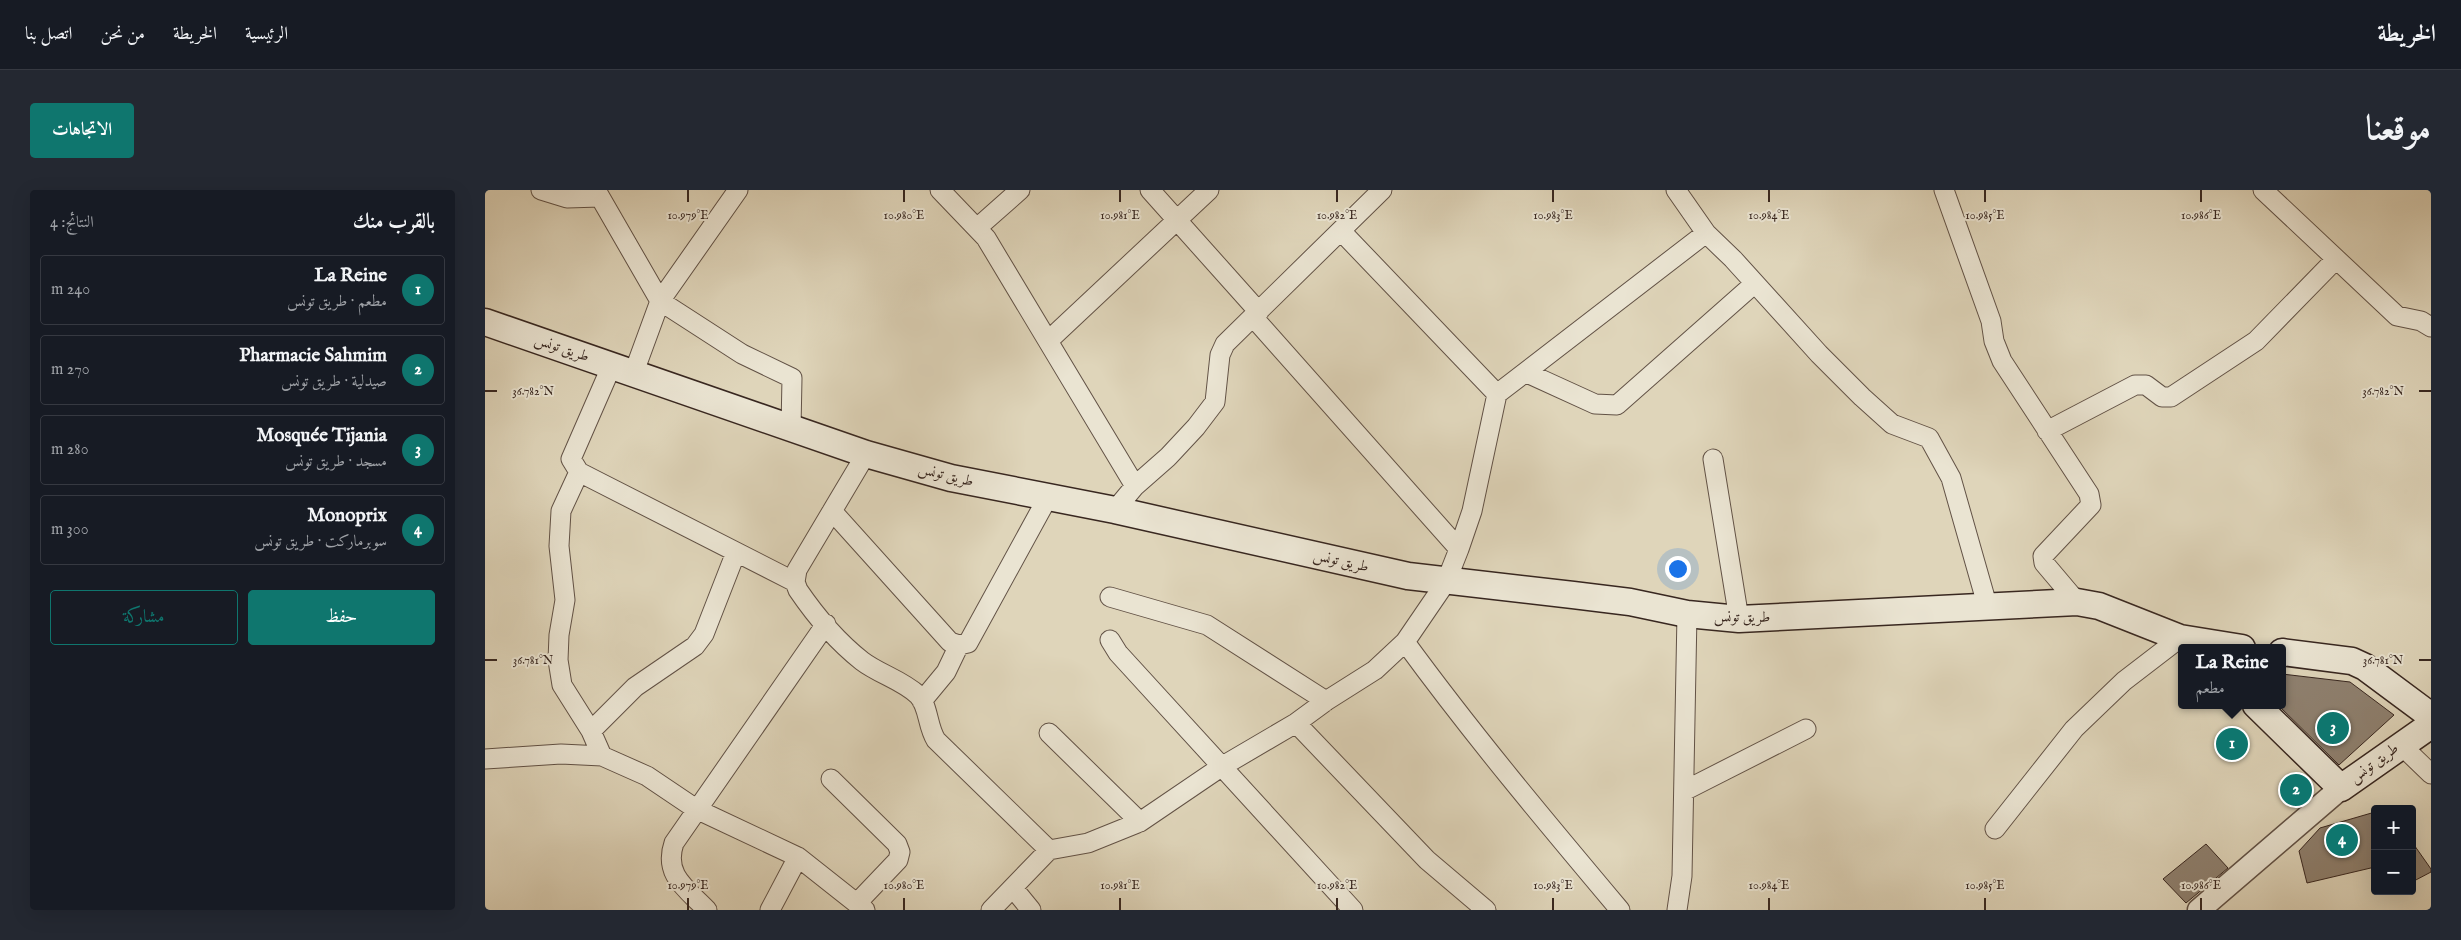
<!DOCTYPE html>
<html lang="ar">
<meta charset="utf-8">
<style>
body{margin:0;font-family:"IM FELL English",Amiri,serif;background:#242831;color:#f1f3f6;direction:rtl}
.controls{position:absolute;right:15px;bottom:15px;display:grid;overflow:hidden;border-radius:5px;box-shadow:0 5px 20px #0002}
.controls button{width:45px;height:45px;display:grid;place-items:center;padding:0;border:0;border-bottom:1px solid #363941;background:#171b24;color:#f1f3f6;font:25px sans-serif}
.you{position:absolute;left:1192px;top:378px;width:18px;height:18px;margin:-12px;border:4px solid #fff;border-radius:50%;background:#1a73e8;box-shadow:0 0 0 8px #1a73e833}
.badge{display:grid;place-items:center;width:32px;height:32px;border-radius:50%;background:#0f766e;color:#fff;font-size:16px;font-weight:700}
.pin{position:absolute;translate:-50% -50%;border:2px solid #fff;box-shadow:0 1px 5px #0006}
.popup{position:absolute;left:1693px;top:454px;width:108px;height:65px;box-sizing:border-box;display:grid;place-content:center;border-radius:5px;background:#171b24;filter:drop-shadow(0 1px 4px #0005);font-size:16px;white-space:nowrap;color:#9ea1a6}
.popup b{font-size:19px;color:#f1f3f6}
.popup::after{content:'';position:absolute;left:50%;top:100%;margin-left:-10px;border:10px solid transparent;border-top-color:#171b24}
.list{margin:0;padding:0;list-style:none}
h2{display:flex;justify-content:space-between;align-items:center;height:65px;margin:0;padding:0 20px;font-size:21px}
h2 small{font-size:16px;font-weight:400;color:#9ea1a6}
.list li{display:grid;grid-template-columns:32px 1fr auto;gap:15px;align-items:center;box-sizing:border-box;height:70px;margin:0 10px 10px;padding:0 10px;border:1px solid #363941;border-radius:5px}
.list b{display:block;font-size:19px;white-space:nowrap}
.list p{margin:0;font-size:16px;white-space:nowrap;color:#9ea1a6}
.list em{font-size:16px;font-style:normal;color:#9ea1a6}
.actions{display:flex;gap:10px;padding:15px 20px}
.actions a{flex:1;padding:11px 0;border:1px solid #0f766e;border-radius:5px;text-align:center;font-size:18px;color:#0f766e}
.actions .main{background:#0f766e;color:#fff}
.map{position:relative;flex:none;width:1946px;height:720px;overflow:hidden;direction:ltr;border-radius:5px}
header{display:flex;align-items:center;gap:30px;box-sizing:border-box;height:70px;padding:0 25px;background:#171b24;border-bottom:1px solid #363941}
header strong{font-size:24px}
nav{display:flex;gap:28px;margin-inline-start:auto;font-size:18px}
.intro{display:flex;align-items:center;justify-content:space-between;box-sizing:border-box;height:120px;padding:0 30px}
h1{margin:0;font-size:35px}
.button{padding:12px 22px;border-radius:5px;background:#0f766e;color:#fff;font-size:18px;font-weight:700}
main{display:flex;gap:30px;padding:0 30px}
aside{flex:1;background:#171b24;border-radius:5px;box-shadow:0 5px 20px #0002}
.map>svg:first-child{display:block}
.building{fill:#8f8170;stroke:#382720}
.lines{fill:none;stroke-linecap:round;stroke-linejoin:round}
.minor-casing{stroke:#625246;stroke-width:21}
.tertiary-casing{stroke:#625246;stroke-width:25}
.secondary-casing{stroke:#382720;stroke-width:29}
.minor{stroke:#eae4d2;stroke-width:19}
.tertiary{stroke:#eae4d2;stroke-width:22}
.secondary{stroke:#eae4d2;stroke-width:26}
.ticks{fill:none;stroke:#382720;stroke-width:2}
.labels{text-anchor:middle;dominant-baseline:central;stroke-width:4;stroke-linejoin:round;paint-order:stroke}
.street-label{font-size:15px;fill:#382720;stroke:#eae4d2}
.ticks-label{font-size:12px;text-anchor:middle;fill:#382720;stroke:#eae4d2;stroke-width:4;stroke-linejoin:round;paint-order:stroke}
</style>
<header>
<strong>الخريطة</strong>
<nav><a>الرئيسية</a><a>الخريطة</a><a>من نحن</a><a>اتصل بنا</a></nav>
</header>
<div class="intro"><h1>موقعنا</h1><a class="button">الاتجاهات</a></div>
<main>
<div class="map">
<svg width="1946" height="720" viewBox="0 0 1946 720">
<rect width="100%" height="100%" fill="#dfd5ba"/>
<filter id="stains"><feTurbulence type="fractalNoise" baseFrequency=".004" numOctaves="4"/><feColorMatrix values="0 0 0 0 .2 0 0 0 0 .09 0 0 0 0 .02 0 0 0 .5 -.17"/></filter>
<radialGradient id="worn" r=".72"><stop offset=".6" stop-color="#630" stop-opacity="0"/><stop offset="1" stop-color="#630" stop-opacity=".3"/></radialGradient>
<!-- building -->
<path class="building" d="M1797,484L1865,492L1909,525L1854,575L1793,515H1797Z
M1890,622V677L1822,693L1814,661L1835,638Z
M1927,652L1946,679V682L1927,692Z
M1721,654L1743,678L1701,713L1678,689Z"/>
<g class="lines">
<defs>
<path id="minor" d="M56,0L82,8L115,7
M111,0L175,111L149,182
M253,0L175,111L257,164L307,188L306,238
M455,0L501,48L650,296
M665,0L774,122
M1191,0L1221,43L1248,69L1334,164L1377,207L1407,234L1444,248L1466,288L1503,418
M1459,0L1506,131L1509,151L1517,171L1604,304L1606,315L1558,366L1559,373L1592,412
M1778,0L1912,126L1936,131L1946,137
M492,38L535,0
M856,41L1012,204
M768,127L974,359
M563,151L724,0
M127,175L86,269L94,282L310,392
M1042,183L1110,214L1132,215L1269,94
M1562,241L1650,195H1661L1677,207H1686L1771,151L1851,69
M381,264L312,380L310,392L313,400C330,425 353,452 377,471C394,484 417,490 433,505C444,516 442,536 451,550L564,660
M1228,269L1254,429
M94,282L76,321L74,356L80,410L74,445L73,470L77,495L106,541L117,566
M630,320L650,296L683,267L711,237L730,212L735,165L740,154L897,0
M347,321L465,452L474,455L483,453L563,307
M625,407L722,435L841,511
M625,450L633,463L868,720
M920,452C988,545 1061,632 1135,720
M437,511L461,482L474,455
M811,533L942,670L1001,720
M106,541L150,497L210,456L219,444L251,362
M564,543L655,632
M1915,554L1946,584
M0,569L76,564L117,566L162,586L211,619L313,667L380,720
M346,589L412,654L415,662L413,670L372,713
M1199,601L1321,539
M1510,639L1589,539L1639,491L1695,448
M528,698L546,720
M222,720C202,699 178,685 189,653L341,434
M285,720L313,667
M506,720L564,660L603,653L655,632L736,577L811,533L841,511L890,480L920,452L961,392L974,359L987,321L1012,204L1221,43
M1192,720L1197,686L1202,424"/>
<path id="tertiary" d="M1714,720L1856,598"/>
<path id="secondary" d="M0,132L381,264L466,288L630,320L923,386L1088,405L1145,412L1202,424L1254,429L1592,412L1614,416L1695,448L1757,458
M1797,462L1867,471L1880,477L1946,526
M1771,515L1856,598L1946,535"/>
</defs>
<!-- minor casing -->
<use href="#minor" class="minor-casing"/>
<!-- tertiary casing -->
<use href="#tertiary" class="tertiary-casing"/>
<!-- secondary casing -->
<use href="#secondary" class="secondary-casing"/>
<!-- minor -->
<use href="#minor" class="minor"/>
<!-- tertiary -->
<use href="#tertiary" class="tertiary"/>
<!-- secondary -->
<use href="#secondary" class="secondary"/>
</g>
<!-- ticks -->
<path class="ticks" d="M203,0V12M419,0V12M635,0V12M852,0V12M1068,0V12M1284,0V12M1500,0V12M1716,0V12M0,201H12M1934,201H1946M0,470H12M1934,470H1946M203,708V720M419,708V720M635,708V720M852,708V720M1068,708V720M1284,708V720M1500,708V720M1716,708V720"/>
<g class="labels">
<!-- street labels -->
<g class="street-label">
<text transform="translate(77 158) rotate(19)">طريق تونس</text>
<text transform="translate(461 285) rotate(14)">طريق تونس</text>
<text transform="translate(856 371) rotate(13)">طريق تونس</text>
<text transform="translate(1257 427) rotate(1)">طريق تونس</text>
<text transform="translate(1889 573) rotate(-36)">طريق تونس</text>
</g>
</g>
<g class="ticks-label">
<text x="203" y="29">10.979°E</text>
<text x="419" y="29">10.980°E</text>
<text x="635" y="29">10.981°E</text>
<text x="852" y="29">10.982°E</text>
<text x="1068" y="29">10.983°E</text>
<text x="1284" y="29">10.984°E</text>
<text x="1500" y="29">10.985°E</text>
<text x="1716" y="29">10.986°E</text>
<text x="48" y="205">36.782°N</text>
<text x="1898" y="205">36.782°N</text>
<text x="48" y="474">36.781°N</text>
<text x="1898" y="474">36.781°N</text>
<text x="203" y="699">10.979°E</text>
<text x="419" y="699">10.980°E</text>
<text x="635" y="699">10.981°E</text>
<text x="852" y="699">10.982°E</text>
<text x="1068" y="699">10.983°E</text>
<text x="1284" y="699">10.984°E</text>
<text x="1500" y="699">10.985°E</text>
<text x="1716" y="699">10.986°E</text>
</g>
<rect width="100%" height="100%" filter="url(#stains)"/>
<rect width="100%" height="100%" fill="url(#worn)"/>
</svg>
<div class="controls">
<button>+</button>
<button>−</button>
</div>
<div class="you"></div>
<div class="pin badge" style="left:1747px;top:554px">1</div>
<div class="popup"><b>La Reine</b>مطعم</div>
<div class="pin badge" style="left:1811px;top:600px">2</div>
<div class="pin badge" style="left:1848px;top:538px">3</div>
<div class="pin badge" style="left:1857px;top:650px">4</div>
</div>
<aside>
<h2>بالقرب منك<small>النتائج: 4</small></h2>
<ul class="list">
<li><span class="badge">1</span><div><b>La Reine</b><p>مطعم · طريق تونس</p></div><em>240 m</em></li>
<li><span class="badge">2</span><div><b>Pharmacie Sahmim</b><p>صيدلية · طريق تونس</p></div><em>270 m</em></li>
<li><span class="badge">3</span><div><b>Mosquée Tijania</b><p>مسجد · طريق تونس</p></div><em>280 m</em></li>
<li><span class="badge">4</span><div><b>Monoprix</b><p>سوبرماركت · طريق تونس</p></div><em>300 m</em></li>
</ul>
<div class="actions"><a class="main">حفظ</a><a>مشاركة</a></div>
</aside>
</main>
